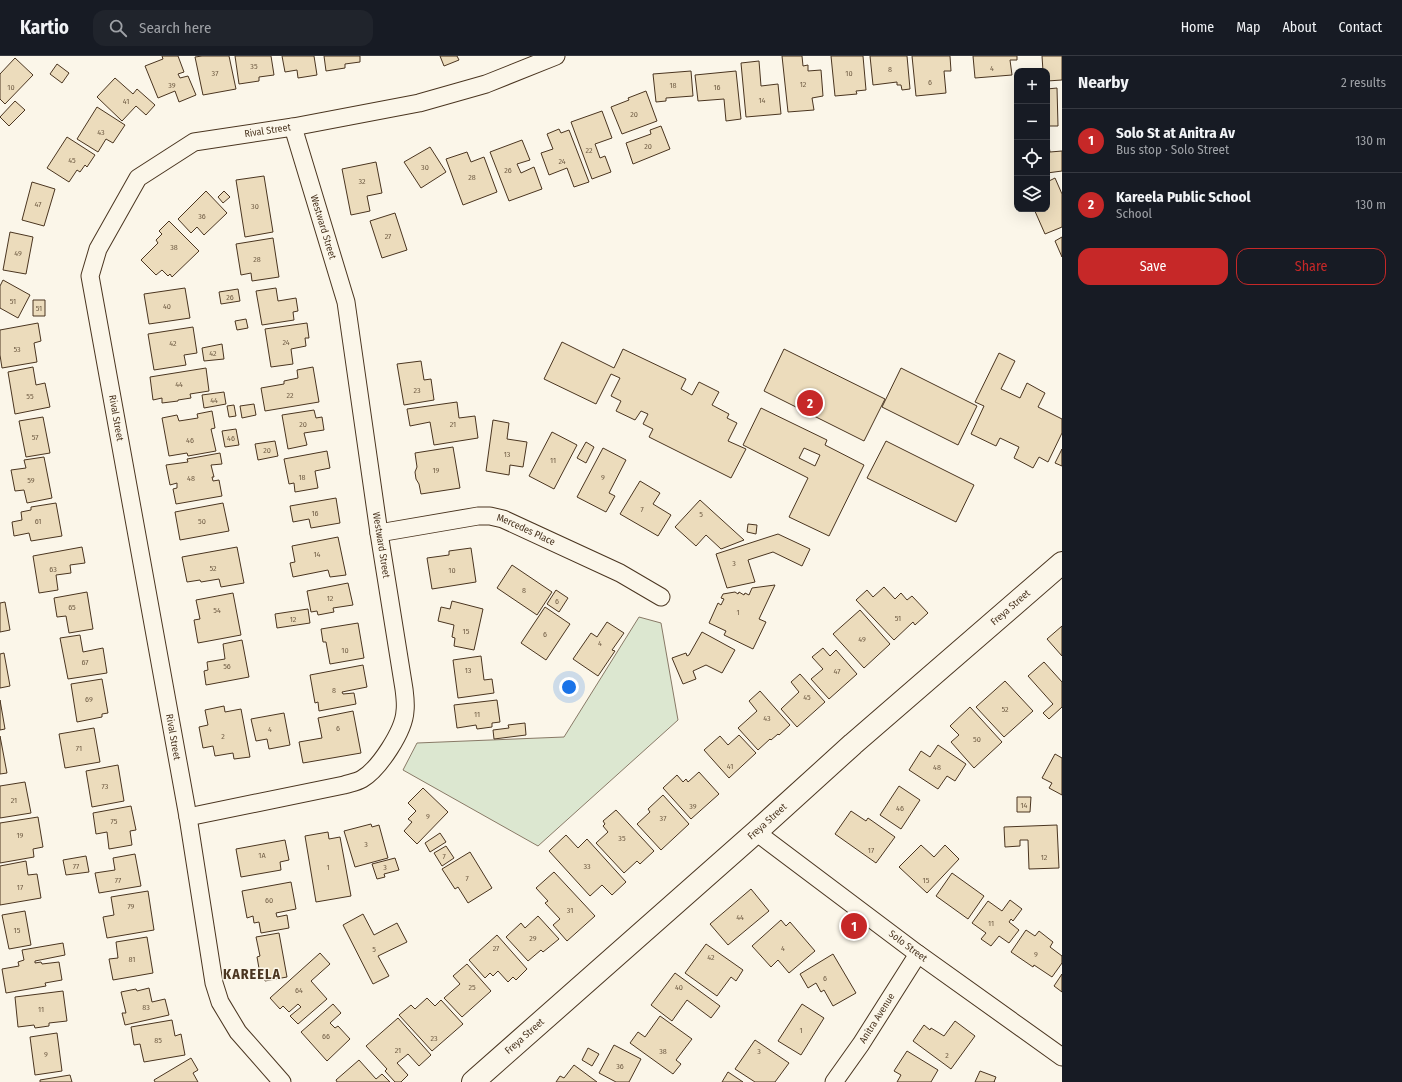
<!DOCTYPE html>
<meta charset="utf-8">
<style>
body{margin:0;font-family:"Fira Sans Condensed",sans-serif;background:#20242c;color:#f1f3f6}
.controls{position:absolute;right:12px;top:12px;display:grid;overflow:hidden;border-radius:8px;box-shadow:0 4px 16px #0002}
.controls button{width:36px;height:36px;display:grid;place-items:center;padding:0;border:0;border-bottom:1px solid #363941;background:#171b24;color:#f1f3f6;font:20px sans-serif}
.you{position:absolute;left:569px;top:631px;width:14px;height:14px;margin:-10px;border:3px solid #fff;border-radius:50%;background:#1a73e8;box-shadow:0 0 0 6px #1a73e833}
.badge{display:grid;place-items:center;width:26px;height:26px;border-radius:50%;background:#c62828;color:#fff;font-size:13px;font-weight:700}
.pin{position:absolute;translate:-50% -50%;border:2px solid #fff;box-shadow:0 1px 4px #0006}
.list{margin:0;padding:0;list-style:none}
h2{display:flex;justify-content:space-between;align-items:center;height:52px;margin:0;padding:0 16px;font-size:17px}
h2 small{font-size:13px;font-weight:400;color:#9ea1a6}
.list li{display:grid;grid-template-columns:26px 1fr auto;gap:12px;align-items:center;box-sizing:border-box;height:64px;padding:0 16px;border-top:1px solid #363941}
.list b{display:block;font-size:15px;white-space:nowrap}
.list p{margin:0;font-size:13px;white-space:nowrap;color:#9ea1a6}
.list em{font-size:13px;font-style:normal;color:#9ea1a6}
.actions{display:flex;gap:8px;padding:12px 16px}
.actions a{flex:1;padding:9px 0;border:1px solid #c62828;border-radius:12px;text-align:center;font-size:14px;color:#c62828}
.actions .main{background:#c62828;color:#fff}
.icon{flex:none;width:22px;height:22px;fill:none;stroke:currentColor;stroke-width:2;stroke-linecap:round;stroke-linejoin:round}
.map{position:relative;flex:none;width:1062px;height:1026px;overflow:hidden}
header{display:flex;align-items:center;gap:24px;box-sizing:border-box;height:56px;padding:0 20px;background:#171b24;border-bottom:1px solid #363941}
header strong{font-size:19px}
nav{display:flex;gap:22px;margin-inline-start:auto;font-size:14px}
.search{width:280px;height:36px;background:#20242c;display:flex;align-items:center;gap:10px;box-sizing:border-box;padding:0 14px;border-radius:12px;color:#9ea1a6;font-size:15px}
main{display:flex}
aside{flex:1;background:#171b24}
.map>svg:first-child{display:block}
.green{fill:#dce7d0;stroke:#887966}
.building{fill:#ecdcbc;stroke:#4a3520;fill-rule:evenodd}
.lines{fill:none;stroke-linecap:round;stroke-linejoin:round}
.street-casing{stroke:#4a3520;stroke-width:19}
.secondary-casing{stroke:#4a3520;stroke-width:24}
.street{stroke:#fbf6e9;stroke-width:17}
.secondary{stroke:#fbf6e9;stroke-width:22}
.labels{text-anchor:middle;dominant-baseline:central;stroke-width:3;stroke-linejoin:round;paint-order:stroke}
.number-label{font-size:8px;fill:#725f47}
.street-label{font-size:10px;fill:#4a3520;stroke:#fbf6e9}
.district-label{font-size:14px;font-weight:bold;letter-spacing:1px;fill:#4a3520;stroke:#fbf6e9}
</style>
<header>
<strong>Kartio</strong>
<div class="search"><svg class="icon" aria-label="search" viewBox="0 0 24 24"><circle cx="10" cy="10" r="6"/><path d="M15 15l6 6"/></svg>Search here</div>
<nav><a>Home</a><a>Map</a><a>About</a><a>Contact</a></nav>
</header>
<main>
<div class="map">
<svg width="1062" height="1026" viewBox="0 0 1062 1026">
<rect width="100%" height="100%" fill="#fbf6e9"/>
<!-- green -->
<path class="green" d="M639,561L661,567L678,664L538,790L403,714L417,687L564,681Z"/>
<!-- building -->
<path class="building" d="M162,0H178L184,16L178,18L180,22L188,20L196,39L179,46L175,35L158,42L145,10L163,3Z
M202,0H229L236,33L203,39L195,1Z
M235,0H271L274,19L259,21V25L239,28Z
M282,0H314L317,19L298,22L297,14L285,16Z
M324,0H360V6L345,8V12L326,15Z
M440,0H457L459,4L444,10Z
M782,0H802L803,10L808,9V15L821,14L823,40L812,42L814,54L788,56Z
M831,0H863L866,34L856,35L857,38L835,40Z
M870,0H907L910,33L902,34L901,29H897V26L873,29Z
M912,0H950L951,15H944L946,37L916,40Z
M973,0H1017V4H1010L1012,19L975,22Z
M1042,0H1062V24L1047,25V15H1043Z
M15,2L33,19L5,48L0,43V18Z
M759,5L761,30L778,28L781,58L746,61L741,7Z
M57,8L69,17L62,27L50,18Z
M691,15L693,40L666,42V45L656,46L653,18Z
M736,15L741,63L726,65L724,43L698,45L695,19Z
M115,22L133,38L137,33L155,49L146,59L136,50L122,65L97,41Z
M1057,32L1058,70H1047V33Z
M646,35L657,65L622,78L611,51L629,44L628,42Z
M15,45L25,54L9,70L0,61Z
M97,51L125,69L113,87L106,83L98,96L77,83Z
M602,55L612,82L595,88L600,102L605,100L611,116L592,123L571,66Z
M661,70L670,93L633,108L626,87L651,78L650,74Z
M559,73L561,77L569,74L589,126L574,131L567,112L549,119L541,97L553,93L547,78Z
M1047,78L1050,96L1062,95V115L1047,117Z
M67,81L95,99L87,111L85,109L80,116L77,114L69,126L47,112Z
M522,84L530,104L517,108L521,117L534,111L542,133L509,145L490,96Z
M430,91L446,116L421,132L404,106Z
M467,96L471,106L484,101L497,136L463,149L446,103Z
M376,106L382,137L367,140L370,155L351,159L342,113Z
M264,120L273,176L245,181L236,124Z
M1055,122L1062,138V171L1045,178L1034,153H1047V126Z
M32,126L55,133L44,170L22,164Z
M206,135L227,157L204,179L197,171L191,177L178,163Z
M224,135L230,141L223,147L218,141Z
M395,157L407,194L382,202L370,165Z
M169,165L199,195L172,221L170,218L168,220L162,214L156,219L141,204L158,187L156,184L162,178L159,175Z
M10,176L33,181L26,218L3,214Z
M1062,181V201L1055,185Z
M273,182L279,221L252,225L251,217L241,219L236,188Z
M3,224L30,239L18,262L0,252V230Z
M185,232L190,262L149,268L144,238Z
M276,232L278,245L296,242L298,255L293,256L294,264L262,269L256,235Z
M238,233L240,245L221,248L219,236Z
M33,244H45V260H33Z
M246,263L248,272L237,274L235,265Z
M38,267L41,285L34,287L37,306L2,312L0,299V274Z
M307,267L309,282H305L306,290L291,293L293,308L271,311L265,273Z
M193,271L197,297L184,299L186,309L154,314L148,278Z
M562,286L614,312L623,293L686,323L681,333L692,339L699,326L719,336L712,349L729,358L727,362L737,367L728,385L746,393L731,422L649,381L653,373L643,368L648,358L641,355L635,364L616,355L621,345L611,340L620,322L611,318L596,348L544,323Z
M222,288L224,303L204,305L202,292Z
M784,293L885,343L864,385L764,335Z
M999,297L1015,305L1001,333L1020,342L1027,327L1045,337L1038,351L1062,363V377L1048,406L1039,401L1033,412L1014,402L1019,391L1000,382L996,390L971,378L984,350L975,346Z
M421,305L424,324L431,323L434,344L404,349L397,308Z
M33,311L36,329L45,327L50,351L15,358L8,316Z
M313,311L319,346L265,355L261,332L284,328V325L298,322L297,314Z
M206,312L209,335L190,338L191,342L178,344V345L162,347V342L153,344L150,321Z
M901,312L977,350L958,389L882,351Z
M224,336L226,348L204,352L202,339Z
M457,346L459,362L475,360L478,382L434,389L430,366L410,370L407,353Z
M254,348L256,359L242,362L240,350Z
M234,349L236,360L229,361L227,350Z
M761,352L827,384L825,389L864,409L829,480L789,461L808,422L743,389ZM804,392L820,399L815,410L799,402Z
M314,354L316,362L322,361L324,374L304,377L307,389L288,393L282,359Z
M212,355L215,372L211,373L216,395L188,400L187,397L169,400L162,362L177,359L179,365L198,362L197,358Z
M43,361L50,397L26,401L19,365Z
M493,364L509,367L507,383L527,386L523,411L510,409L509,419L486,415Z
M236,373L239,389L225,391L222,375Z
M552,376L577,389L554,433L529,420Z
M275,385L278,400L258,404L255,388Z
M886,385L974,429L956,466L867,422Z
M586,386L594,391L586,407L577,402Z
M453,391L460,432L421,438L419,428L416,423L415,416L417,411L415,397Z
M603,392L626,404L609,437L615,440L606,456L577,441Z
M1062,393V410L1055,407Z
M327,395L330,412L315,415L318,432L295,436L294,427L289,428L284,403Z
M220,397L222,408L211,409L214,421H212L213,425L219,424L222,440L176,448L173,433L177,432V427L170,429L166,409L188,406L187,403Z
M44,401L52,442L27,447L24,434L15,435L11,414L26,412L24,404Z
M640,425L660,437L653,448L671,459L658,480L620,458Z
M336,442L340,467L311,472L309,463L293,466L290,450Z
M700,444L744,484L721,493L706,479L696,490L675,471Z
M56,447L62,480L31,485L29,477L14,480L12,466L22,464L21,456L31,454V451Z
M223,447L229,475L180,484L175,456Z
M748,468L757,469L756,478L747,476Z
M778,478L810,493L802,510L773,496L748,504L755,526L727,532L716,498Z
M338,481L346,519L330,521L328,514L293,521L290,507L295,506L292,490Z
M82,491L85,507L70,509L71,517L56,519L58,534L39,537L33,500Z
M237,491L244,527L221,531L219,523L201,526L200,524L187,526L182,501Z
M471,492L476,526L432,533L427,502L449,499V495Z
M512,509L552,536L537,559L497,532Z
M348,527L353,549L333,552L334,556L318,559L317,555L311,556L307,535Z
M775,529L759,563L766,566L753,593L724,579L726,575L709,567L718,547L721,549L724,543L721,542L723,538L735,536L738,538L739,536L744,539L745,537L749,539L752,532Z
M884,531L895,543L901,537L907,544L912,540L928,557L915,569L913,566L894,584L856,544L867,534L873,541Z
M556,534L568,542L559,556L547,548Z
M87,536L93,573L69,577L66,560L57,561L54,542Z
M233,537L241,579L198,587L194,564L200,563L196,544Z
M452,545L483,553L474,594L454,590L455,582L452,581L454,569L438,565L441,551L450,553Z
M5,546L10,574L0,576V547Z
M545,551L570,568L546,604L521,587Z
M308,553L310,567L277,572L275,558Z
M860,554L890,588L864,612L833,578Z
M607,566L624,577L612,594L615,595L598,620L573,603L591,577L597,581Z
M358,567L364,602L330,608L326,586H323L321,573Z
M1062,570V600L1047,583Z
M702,576L735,594L722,617L706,609L693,615L696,623L683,628L672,602L686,597L687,600L689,599Z
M80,579L83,596L103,592L107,617L68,623L60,582Z
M242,584L249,621L206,629L204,615L208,614L207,606L225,603L223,588Z
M823,592L830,600L836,594L857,618L829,643L811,623L823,613L812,601Z
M4,597L10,630L0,632V598Z
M481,600L484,624L492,623L494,637L458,642L453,604Z
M1044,606L1062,626V651L1049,663L1043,657L1053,648L1028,620Z
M363,609L367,631L342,636L343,638L354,637L356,648L319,655L318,646L315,647L310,619Z
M800,618L825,646L797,671L781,653L799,636L791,626Z
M102,623L108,657L102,658V661L77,666L71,628Z
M1005,625L1033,655L1004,681L976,651Z
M760,635L790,669L779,679L778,678L771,684L770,683L758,694L738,672L757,655L749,645Z
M0,644L5,673L0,674Z
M497,644L500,666L492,667V671L477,673L476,669L457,672L454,649Z
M224,650L225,656L241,653L250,701L234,703L233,697L215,700L213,690L203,692L199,671L208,669L205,654Z
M970,651L1002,686L974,712L951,686L959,679L950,670Z
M353,655L361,697L303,707L299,686L322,682L318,662Z
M284,657L290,689L269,693L267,683L256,685L251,663Z
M525,667L526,679L494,683L493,674L509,672L508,669Z
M94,672L100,706L65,712L59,678Z
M739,679L756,697L729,722L704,694L720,680L728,689Z
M0,680L7,717L0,718Z
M938,689L966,708L955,725L947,720L938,733L909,714L921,695L930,701Z
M1055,698L1062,702V739L1049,732L1052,727L1042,722Z
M118,709L124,745L92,751L86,715Z
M699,716L719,738L691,763L663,732L677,719L683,726L686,723L688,726Z
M25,726L31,757L0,762V730Z
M899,730L920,744L901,773L880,759Z
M423,732L448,756L417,788L404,775L412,766L408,763L416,755L408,747Z
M663,739L689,768L661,794L637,768L650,756L648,753Z
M1017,741H1031L1030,756H1017Z
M131,750L136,774L130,775L132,789L109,793L107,776L96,778L93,757Z
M616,754L654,795L640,808L637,805L624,817L596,787L608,776L603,770L605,768L603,765Z
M851,755L866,765L868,762L895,781L876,807L835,778Z
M38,761L43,791L33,793L34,801L0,807V767Z
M371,768L372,771L379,769L388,802L355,811L344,775Z
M1057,769L1059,812L1029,813L1028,784H1020V790L1005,791L1004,771Z
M328,776L329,783L340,781L351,840L316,846L305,780Z
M440,777L446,786L430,796L425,787Z
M566,779L578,792L587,783L626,826L612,839L602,829L590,840L549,795Z
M285,784L289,804L280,806L281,814L241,821L236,793Z
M921,789L934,801L945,789L959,803L927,837L899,811Z
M446,790L454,802L442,810L434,797Z
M470,796L492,832L468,847L458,831L455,833L442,813Z
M135,798L141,830L99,837L95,817L115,814L113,802Z
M86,800L89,816L66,819L63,804Z
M395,802L399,814L384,818L385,821L377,823L372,808Z
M26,805L28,819L37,818L41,842L0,849V810Z
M554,816L595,860L567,885L553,869L560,863L545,847L548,845L536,832Z
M952,817L984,840L968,863L936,840Z
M291,826L296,853L276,857L277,861L287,859L289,872L261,877L259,866L254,867L253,860L247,862L242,835Z
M751,833L769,855L728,889L710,868Z
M148,835L154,874L107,882L103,861L114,859L111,841Z
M1010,844L1022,853L1013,865L1011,863L1009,866L1019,874L1009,887L999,880L991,890L981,883L986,877L972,867L988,845L1002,855Z
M25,855L31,889L9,893L2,859Z
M363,858L374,879L397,867L407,886L378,900L389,920L373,928L343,869Z
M538,860L559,883L543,896L541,894L528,905L506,881L521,867L525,872Z
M781,864L786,870L790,866L815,895L789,917L778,904L771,911L752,890Z
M1026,874L1035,880L1039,875L1053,886L1050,891L1062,900V907L1052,921L1034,909L1033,911L1011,896Z
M279,877L287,921L265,925L263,918H260L257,901L260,900L256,881Z
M497,879L527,913L516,924L513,921L508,926L498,915L493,920L490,917L485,922L469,904Z
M147,881L153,917L113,924L109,903L118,902L116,886Z
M63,887L65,899L35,905V907L41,906L42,908L59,906L62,924L45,927L46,930L6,937L2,913L19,910L18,906L24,904L22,894Z
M706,888L743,914L736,925L731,921L717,940L685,917Z
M320,897L330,908L311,925L327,943L298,968L290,960L301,951L298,948L289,956L283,950L280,953L270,942Z
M833,898L856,937L833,950L824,934L821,936L816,927L808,932L800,918Z
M467,908L491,935L462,961L444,942L460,928L453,920Z
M675,917L720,950L711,962L687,944L672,965L651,949Z
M1062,918V936L1054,930Z
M149,932L152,946L165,943L169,959L125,969L122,957H126L121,936L136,933L137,935Z
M63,935L67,965L49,967V970L35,972L34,969L18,971L15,941Z
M427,942L435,950L441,944L463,968L432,995L399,959L411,949L415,953Z
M333,948L341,957L330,967L335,972L338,970L350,983L327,1005L301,976Z
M802,948L824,962L801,999L778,985Z
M660,960L692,983L676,1004L681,1008L673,1018L630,987L638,976L645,981Z
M398,962L431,999L419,1010L408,998L397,1007L408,1019L401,1026H395L385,1015L387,1013L366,990Z
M172,964L175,980L181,978L185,999L144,1006L140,988L134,989L131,971Z
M955,965L975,980L951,1013L913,985L924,969L930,974L931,972L944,980Z
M57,977L62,1015L35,1019L30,981Z
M755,984L789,1007L775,1026H755L735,1013Z
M614,989L641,1003L629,1026H616L599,1017Z
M588,992L599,998L592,1010L582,1004Z
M907,995L938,1014L931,1026H897L901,1019L894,1015Z
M191,1002L198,1014L193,1017L198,1026H155L154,1024Z
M359,1004L376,1023L382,1018L390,1026H337L336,1024Z
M574,1009L597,1026H556L560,1020L564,1022Z
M980,1015L996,1021L994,1026H995H975Z
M728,1016L743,1026H722Z
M70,1019L72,1026H40V1024Z"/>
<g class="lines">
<defs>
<g id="street">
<path id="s1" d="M379,477L478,460H490L503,463L620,517L661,541"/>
<path d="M188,761L344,729C350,727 357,726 362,723C379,713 404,675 405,655C406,648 405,641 404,633L379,477L346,246L293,71"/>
<path id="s2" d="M756,776L918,898L1062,1001"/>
<path id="s3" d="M282,1026L238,976L220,946L214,927L188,761L90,220L98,193L138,122L194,86L293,71L419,47L486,28L556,0"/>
<path id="s4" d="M834,1026L861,988L918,898"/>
</g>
<g id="secondary">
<path id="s5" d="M473,1026L756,776L853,688L1062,507"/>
</g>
</defs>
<!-- street casing -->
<use href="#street" class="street-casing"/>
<!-- secondary casing -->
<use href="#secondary" class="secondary-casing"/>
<!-- street -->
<use href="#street" class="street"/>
<!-- secondary -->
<use href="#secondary" class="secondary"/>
</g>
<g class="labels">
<!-- number labels -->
<g class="number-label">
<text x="254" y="10">35</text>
<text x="992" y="12">4</text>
<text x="890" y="13">8</text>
<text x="215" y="17">37</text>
<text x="849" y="17">10</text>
<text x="930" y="26">6</text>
<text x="803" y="28">12</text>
<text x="172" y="29">39</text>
<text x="673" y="29">18</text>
<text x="11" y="31">10</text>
<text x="717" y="31">16</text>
<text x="762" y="44">14</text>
<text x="126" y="45">41</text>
<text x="634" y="58">20</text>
<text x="101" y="76">43</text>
<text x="648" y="90">20</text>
<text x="589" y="94">22</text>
<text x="72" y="104">45</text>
<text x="562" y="105">24</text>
<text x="425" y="111">30</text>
<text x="508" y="114">26</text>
<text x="472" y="121">28</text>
<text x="362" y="125">32</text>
<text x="38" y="148">47</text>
<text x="255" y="150">30</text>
<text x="202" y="160">36</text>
<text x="388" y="180">27</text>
<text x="174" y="191">38</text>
<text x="18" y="197">49</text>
<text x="257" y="203">28</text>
<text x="230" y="241">26</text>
<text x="13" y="245">51</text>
<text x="167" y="250">40</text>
<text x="39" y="252">51</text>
<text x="286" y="286">24</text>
<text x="173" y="287">42</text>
<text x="17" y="293">53</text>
<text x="213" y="297">42</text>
<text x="179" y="328">44</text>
<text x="417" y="334">23</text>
<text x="290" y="339">22</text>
<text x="30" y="340">55</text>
<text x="214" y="344">44</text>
<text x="303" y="368">20</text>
<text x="453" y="368">21</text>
<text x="35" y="381">57</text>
<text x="231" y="382">46</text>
<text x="190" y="384">46</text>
<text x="267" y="394">20</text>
<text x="507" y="398">13</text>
<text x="553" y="404">11</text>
<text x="436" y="414">19</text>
<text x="302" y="421">18</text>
<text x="603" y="421">9</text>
<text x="191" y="422">48</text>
<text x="31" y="424">59</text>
<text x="642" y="453">7</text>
<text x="315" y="457">16</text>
<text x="701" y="458">5</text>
<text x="38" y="465">61</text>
<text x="202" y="465">50</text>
<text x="317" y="498">14</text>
<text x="734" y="507">3</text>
<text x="213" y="512">52</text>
<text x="53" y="513">63</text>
<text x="452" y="514">10</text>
<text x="524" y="534">8</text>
<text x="330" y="542">12</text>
<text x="557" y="545">6</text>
<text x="72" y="551">65</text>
<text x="217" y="554">54</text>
<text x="738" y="556">1</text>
<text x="898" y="562">51</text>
<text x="293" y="563">12</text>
<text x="466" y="575">15</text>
<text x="545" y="578">6</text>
<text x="862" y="583">49</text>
<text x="600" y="587">4</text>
<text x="345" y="594">10</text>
<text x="85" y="606">67</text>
<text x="227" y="610">56</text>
<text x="468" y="614">13</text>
<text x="837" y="615">47</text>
<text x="334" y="634">8</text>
<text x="807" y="641">45</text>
<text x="89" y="643">69</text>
<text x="1005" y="653">52</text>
<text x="477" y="658">11</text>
<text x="767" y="662">43</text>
<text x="338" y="672">6</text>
<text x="270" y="673">4</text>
<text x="223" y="680">2</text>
<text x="977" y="683">50</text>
<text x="79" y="692">71</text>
<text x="730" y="710">41</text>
<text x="937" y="711">48</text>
<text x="105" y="730">73</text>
<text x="14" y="744">21</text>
<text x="1024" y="749">14</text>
<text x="693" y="750">39</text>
<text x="900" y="752">46</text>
<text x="428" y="760">9</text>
<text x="663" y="762">37</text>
<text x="114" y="765">75</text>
<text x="20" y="779">19</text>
<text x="622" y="782">35</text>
<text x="366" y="788">3</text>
<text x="871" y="794">17</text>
<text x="262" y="799">1A</text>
<text x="444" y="800">7</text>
<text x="1044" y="801">12</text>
<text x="76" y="810">77</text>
<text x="587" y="810">33</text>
<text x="328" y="811">1</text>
<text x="385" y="811">3</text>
<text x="467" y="822">7</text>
<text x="118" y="824">77</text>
<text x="926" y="824">15</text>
<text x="20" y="831">17</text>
<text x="269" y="844">60</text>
<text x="131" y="850">79</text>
<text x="570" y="854">31</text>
<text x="740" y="861">44</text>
<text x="991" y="867">11</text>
<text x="17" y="874">15</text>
<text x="533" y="882">29</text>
<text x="496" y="892">27</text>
<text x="783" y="892">4</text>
<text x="374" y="893">5</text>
<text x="1036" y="898">9</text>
<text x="711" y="901">42</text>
<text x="132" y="903">81</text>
<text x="825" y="922">6</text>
<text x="472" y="931">25</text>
<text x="679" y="931">40</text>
<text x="299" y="934">64</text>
<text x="146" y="951">83</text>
<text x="41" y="953">11</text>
<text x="801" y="974">1</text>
<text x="326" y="980">66</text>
<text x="434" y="982">23</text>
<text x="158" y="984">85</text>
<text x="398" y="994">21</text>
<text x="663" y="995">38</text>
<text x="759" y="995">3</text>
<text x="46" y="998">9</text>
<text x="947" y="999">2</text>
<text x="620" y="1010">36</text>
</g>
<!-- street labels -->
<g class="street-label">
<text stroke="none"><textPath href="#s3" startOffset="1090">Rival Street</textPath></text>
<text transform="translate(323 171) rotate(73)">Westward Street</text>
<text transform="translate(116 362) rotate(80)">Rival Street</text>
<text stroke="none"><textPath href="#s1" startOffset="151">Mercedes Place</textPath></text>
<text transform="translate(381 489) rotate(81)">Westward Street</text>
<text stroke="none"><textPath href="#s5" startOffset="717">Freya Street</textPath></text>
<text transform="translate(173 681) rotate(80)">Rival Street</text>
<text stroke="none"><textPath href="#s5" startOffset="393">Freya Street</textPath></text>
<text stroke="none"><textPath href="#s2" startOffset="190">Solo Street</textPath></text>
<text stroke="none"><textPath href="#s4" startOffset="77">Anitra Avenue</textPath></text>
<text stroke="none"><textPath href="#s5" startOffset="69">Freya Street</textPath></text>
</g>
<!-- district labels -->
<g class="district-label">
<text x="252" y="918">KAREELA</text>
</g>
</g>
</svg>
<div class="controls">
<button>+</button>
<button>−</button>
<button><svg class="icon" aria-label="locate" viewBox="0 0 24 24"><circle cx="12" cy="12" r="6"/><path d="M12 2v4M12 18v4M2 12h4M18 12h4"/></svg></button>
<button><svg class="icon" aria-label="layers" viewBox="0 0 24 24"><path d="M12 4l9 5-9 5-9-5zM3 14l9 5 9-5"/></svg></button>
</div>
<div class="you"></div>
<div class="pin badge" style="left:854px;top:870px">1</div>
<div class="pin badge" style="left:810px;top:347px">2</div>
</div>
<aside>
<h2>Nearby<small>2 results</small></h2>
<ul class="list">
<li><span class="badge">1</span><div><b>Solo St at Anitra Av</b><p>Bus stop · Solo Street</p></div><em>130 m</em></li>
<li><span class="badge">2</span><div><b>Kareela Public School</b><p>School</p></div><em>130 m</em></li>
</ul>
<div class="actions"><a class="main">Save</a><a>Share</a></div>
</aside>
</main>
